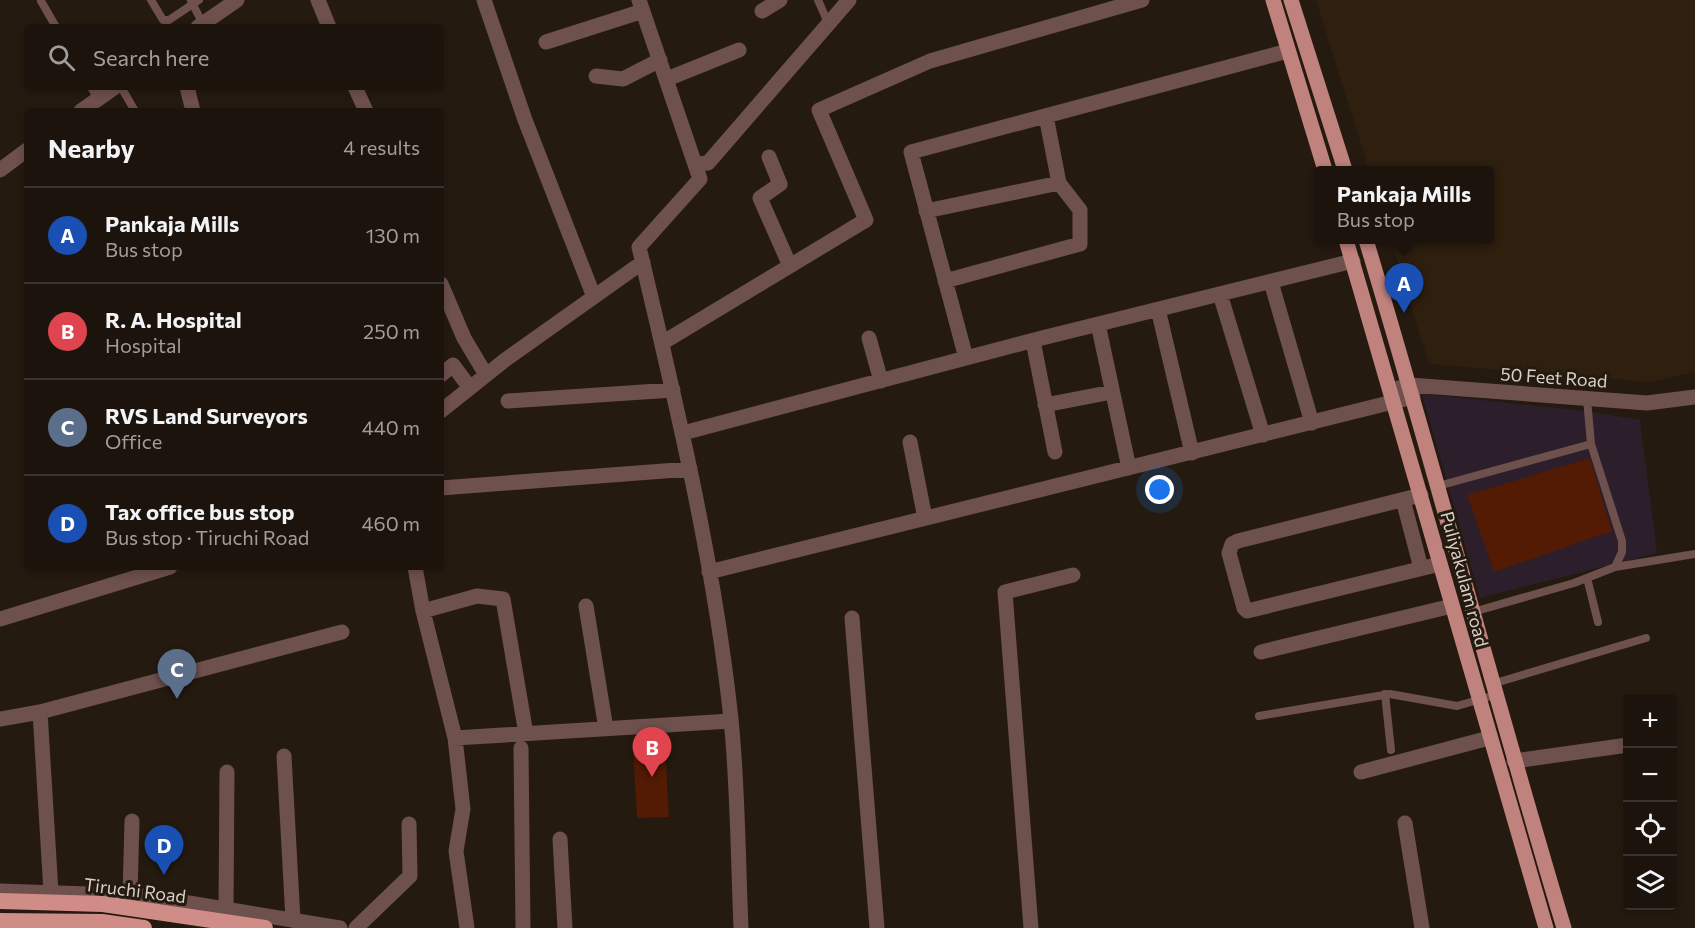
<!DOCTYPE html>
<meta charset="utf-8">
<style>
body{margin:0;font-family:Commissioner,sans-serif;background:#251d15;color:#f1f3f6}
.controls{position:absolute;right:18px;bottom:18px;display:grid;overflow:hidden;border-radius:6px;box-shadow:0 3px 9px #0003}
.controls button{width:54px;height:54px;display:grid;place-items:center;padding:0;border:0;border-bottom:2px solid #3a332d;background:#1c140c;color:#f1f3f6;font:30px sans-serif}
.you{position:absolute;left:1160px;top:490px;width:21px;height:21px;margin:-15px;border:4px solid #fff;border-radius:50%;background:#1a73e8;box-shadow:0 0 0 9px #1a73e833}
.badge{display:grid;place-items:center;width:39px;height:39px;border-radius:50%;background:#eaaa39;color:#fff;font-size:20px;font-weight:700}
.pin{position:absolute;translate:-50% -50px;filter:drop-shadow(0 2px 3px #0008)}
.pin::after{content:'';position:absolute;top:32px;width:21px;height:18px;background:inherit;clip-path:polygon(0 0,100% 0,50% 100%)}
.popup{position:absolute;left:1314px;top:166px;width:180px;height:78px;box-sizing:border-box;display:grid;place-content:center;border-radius:6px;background:#1c140c;filter:drop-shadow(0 2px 4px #0005);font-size:20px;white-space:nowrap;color:#a09e9d}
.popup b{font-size:22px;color:#f1f3f6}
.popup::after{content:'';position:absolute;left:50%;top:100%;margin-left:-12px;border:12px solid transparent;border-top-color:#1c140c}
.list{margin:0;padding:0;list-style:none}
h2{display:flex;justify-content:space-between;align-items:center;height:78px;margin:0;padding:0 24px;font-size:26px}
h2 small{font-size:20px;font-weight:400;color:#a09e9d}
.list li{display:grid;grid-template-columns:39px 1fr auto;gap:18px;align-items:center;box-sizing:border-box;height:96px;padding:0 24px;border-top:2px solid #3a332d}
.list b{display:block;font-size:22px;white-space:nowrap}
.list p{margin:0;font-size:20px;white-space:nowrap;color:#a09e9d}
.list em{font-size:20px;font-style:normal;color:#a09e9d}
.icon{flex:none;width:33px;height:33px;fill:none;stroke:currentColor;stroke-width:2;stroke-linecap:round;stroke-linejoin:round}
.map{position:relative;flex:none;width:1695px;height:928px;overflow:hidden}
.search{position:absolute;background:#1c140c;box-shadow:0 3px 9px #0003;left:24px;top:24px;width:420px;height:66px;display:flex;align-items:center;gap:15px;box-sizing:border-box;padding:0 21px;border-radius:6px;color:#a09e9d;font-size:22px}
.panel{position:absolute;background:#1c140c;box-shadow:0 3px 9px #0003;left:24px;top:108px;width:420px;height:462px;border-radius:6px}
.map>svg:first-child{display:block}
.built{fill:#2e1f0f}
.medical{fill:#2c1f2b}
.building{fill:#531a04}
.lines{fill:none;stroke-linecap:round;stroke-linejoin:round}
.service{stroke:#6e504d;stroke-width:8}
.minor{stroke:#6e504d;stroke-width:15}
.tertiary{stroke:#6e504d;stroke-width:15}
.primary{stroke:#c0827d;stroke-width:15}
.trunk{stroke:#d08c86;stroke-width:16}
.labels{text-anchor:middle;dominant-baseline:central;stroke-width:6;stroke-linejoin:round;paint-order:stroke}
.street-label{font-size:18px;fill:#d8d0c9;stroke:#251a10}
</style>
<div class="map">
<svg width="1695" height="928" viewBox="0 0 1695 928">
<rect width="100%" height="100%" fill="#251a10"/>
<!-- built -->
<path class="built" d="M1316,0H1695V372L1650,382L1429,364L1391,240H1490V170H1369Z"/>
<!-- medical -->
<path class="medical" d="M1422,394L1586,411L1640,420L1657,553L1480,598Z"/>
<!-- building -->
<path class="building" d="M1590,458L1612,531L1494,572L1467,495Z
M665,746L669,817L637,818L633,748Z"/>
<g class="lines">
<!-- service -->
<path class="service" d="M151,0L163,20H169L199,0
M818,0L828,23
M41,1L56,27
M191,1L203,24
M91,87L98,99
M121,87L135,111
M1438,486L1591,444
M1615,567L1695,554
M1587,578L1598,622
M1473,612L1574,583L1615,567L1622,552V541L1591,444L1587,399
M1492,684L1646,638
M1385,694L1391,750
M1259,716L1390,694L1457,706L1495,695"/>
<!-- minor -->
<path class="minor" d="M318,0L329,27
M484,0L525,120L594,297
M639,0L700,179L639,247C676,403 714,560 731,719C738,788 738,859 741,928
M762,11L780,0
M546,42L643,11
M596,76L623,79L660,60
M667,79L739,50
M187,87L193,111
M355,87L366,111
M769,157L780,184L760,198L790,266
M695,164L708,163L849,0
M926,211L1059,183
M945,281L1080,244V210L1059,183L1046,116
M1271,282L1312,423
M441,284L464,338L486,375
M1220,294L1263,435
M1158,309L1192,453
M1098,324L1129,468
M869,338L881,381
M1033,341L1055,452
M662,343L866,220L819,110L930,61L1142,0
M966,358L911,152L1288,51
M441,375L453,365L470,388
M1392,390L1410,385L1647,403L1695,397
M508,401L673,390
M1045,405L1112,392
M441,411L505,360L643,262
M683,433L1042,338L1353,261
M910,442L925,518
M441,488L690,469
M1421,495L1238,541L1232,544L1229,553L1244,608L1247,611L1440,564
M1403,500L1421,568
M415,567L423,611L455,738L463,809L456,851L467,928
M709,572L1413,397
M586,606L606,729
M423,611L477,596L503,599L526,734
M852,618L877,928
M0,619L170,567
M1261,652L1452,606
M40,712L51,892
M0,719L40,712L342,632
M455,738L731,721
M521,748L523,928
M284,756L293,920
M1514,761L1628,745
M1361,772L1489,738
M1405,823L1422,928
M560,839L565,928
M130,895L132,821
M226,909L227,772
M356,928L410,876L409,824
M1031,928L1005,592L1073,575"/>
<!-- tertiary -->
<path class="tertiary" d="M198,27L237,0
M81,111L115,87
M0,170L27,150
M0,891L147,896L340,928"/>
<!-- primary -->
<path class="primary" d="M1273,0L1325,170
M1291,0L1345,170
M1346,240L1546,928
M1366,240C1435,468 1495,699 1564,928"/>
<!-- trunk -->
<path class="trunk" d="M0,901L103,904L265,928
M0,921L102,922L144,928"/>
</g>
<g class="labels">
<!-- street labels -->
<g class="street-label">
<text transform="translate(1554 377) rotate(4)">50 Feet Road</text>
<text transform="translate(1465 579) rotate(75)">Puliyakulam road</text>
<text transform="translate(135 890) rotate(7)">Tiruchi Road</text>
</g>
</g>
</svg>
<div class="controls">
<button>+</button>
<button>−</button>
<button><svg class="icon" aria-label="locate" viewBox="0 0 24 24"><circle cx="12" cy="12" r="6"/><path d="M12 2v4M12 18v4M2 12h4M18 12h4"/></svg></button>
<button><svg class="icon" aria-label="layers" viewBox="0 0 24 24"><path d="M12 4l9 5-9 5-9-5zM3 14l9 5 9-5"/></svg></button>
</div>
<div class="you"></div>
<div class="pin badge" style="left:1404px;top:313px;background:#1a4fb4">A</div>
<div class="popup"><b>Pankaja Mills</b>Bus stop</div>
<div class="pin badge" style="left:652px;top:777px;background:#e0444e">B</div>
<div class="pin badge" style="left:177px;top:699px;background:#5c6f8a">C</div>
<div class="pin badge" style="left:164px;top:875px;background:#1a4fb4">D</div>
<div class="search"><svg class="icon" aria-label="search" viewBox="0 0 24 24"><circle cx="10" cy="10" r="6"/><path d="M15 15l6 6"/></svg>Search here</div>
<section class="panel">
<h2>Nearby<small>4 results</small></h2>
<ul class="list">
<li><span class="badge" style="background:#1a4fb4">A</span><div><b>Pankaja Mills</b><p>Bus stop</p></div><em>130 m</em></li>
<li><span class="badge" style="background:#e0444e">B</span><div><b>R. A. Hospital</b><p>Hospital</p></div><em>250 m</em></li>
<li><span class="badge" style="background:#5c6f8a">C</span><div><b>RVS Land Surveyors</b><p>Office</p></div><em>440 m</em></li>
<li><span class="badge" style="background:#1a4fb4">D</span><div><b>Tax office bus stop</b><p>Bus stop · Tiruchi Road</p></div><em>460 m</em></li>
</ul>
</section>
</div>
